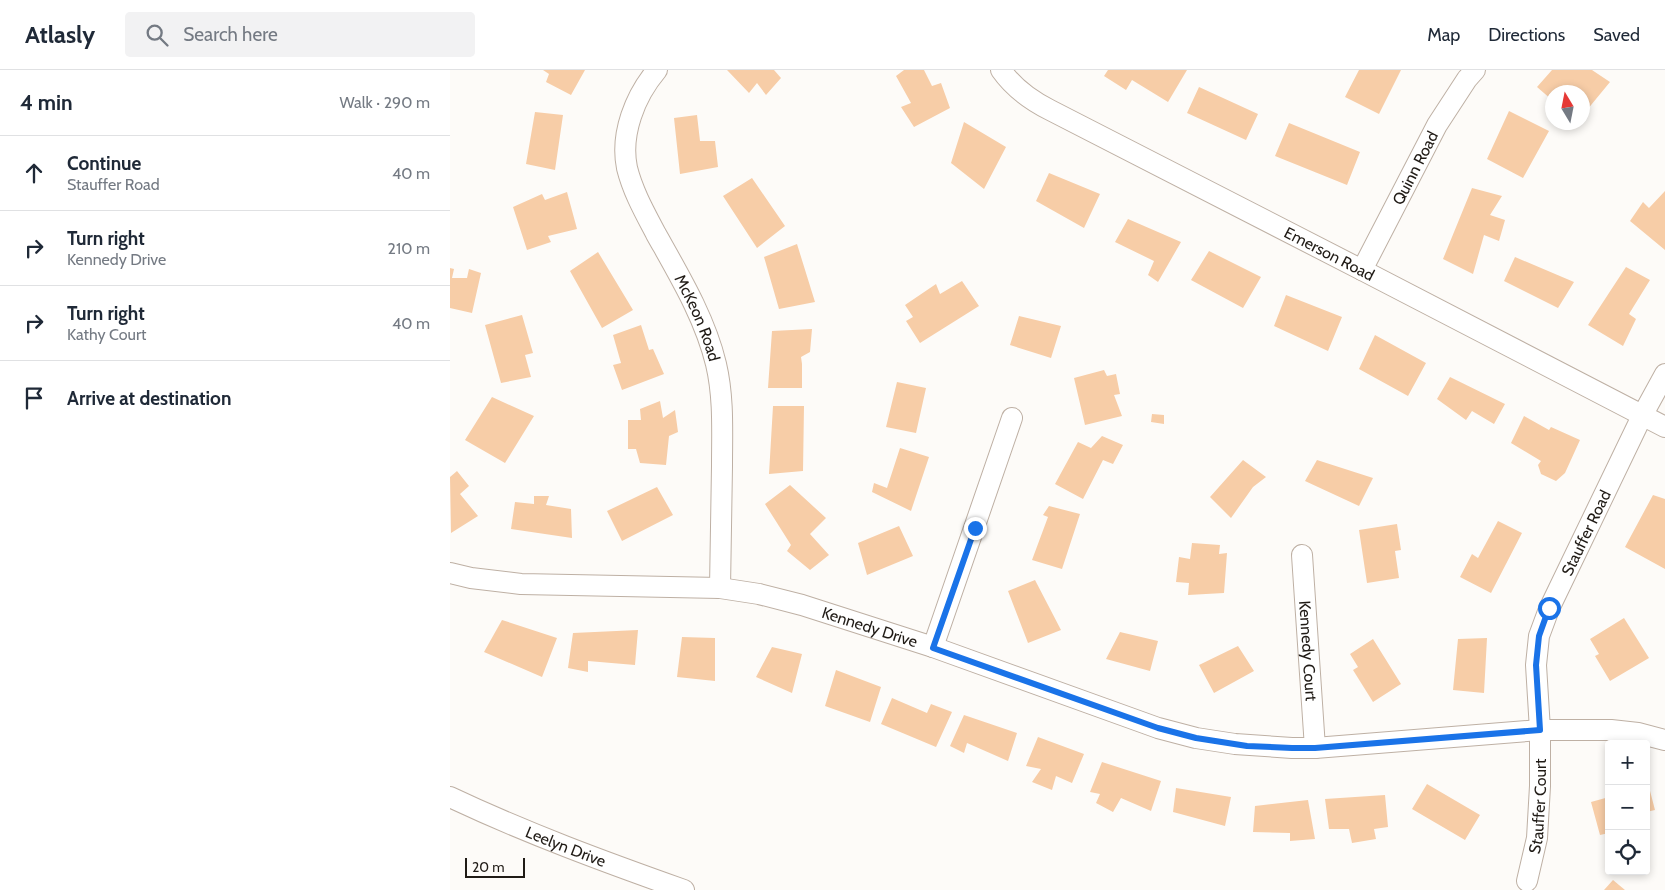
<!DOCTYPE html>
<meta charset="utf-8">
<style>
body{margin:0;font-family:Cabin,sans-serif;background:#f2f2f3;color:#1f2937}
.controls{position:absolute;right:15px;bottom:15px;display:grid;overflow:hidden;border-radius:5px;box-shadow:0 2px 8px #0003}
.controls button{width:45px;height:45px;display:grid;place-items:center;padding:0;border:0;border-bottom:1px solid #e0e1e3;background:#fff;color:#1f2937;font:25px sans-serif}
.compass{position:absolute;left:1095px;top:15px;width:45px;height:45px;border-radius:50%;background:#fff;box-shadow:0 2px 8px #0003;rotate:350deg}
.scale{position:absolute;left:15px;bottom:12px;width:60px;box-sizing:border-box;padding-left:5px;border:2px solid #201b16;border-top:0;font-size:14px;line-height:18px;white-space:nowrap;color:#201b16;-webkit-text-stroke:4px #fdfbf8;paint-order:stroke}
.stop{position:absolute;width:15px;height:15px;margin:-11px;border:4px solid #1a73e8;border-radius:50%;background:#fff}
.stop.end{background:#1a73e8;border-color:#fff;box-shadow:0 1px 5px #0008}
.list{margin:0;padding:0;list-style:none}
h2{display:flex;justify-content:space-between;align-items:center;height:65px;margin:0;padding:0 20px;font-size:21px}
h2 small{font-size:16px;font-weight:400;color:#747a83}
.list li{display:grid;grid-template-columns:32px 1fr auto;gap:15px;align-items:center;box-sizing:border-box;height:75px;padding:0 20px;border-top:1px solid #e0e1e3}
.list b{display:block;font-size:19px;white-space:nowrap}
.list p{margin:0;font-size:16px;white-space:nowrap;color:#747a83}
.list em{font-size:16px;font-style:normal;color:#747a83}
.icon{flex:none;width:28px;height:28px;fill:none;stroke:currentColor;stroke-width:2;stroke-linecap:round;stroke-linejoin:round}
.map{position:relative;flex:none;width:1215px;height:820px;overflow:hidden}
header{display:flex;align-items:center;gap:30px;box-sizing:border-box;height:70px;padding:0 25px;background:#fff;border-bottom:1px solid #e0e1e3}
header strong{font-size:24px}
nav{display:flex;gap:28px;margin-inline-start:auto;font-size:18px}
.search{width:350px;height:45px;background:#f2f2f3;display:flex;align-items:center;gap:12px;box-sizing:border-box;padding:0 18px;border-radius:5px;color:#747a83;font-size:19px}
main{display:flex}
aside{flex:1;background:#fff}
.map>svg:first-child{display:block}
.building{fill:#f7cda7}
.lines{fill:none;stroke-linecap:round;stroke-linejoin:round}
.street-casing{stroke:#beb0a4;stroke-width:22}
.street{stroke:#fff;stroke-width:20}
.route{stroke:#1a73e8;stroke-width:6}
.labels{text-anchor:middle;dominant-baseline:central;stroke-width:4;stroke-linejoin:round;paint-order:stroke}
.street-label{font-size:16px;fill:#201b16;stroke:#fdfbf8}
</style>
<header>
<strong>Atlasly</strong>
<div class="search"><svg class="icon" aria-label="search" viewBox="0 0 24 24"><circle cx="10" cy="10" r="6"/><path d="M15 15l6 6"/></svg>Search here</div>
<nav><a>Map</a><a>Directions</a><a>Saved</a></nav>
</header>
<main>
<aside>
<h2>4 min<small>Walk · 290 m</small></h2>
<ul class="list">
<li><svg class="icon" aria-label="ahead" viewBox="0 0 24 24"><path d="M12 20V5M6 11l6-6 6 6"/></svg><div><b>Continue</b><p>Stauffer Road</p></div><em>40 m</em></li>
<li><svg class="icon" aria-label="right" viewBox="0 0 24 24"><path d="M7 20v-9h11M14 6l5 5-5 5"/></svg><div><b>Turn right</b><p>Kennedy Drive</p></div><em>210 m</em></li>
<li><svg class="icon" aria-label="right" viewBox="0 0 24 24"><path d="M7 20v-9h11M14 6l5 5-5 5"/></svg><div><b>Turn right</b><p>Kathy Court</p></div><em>40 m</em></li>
<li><svg class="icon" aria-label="arrive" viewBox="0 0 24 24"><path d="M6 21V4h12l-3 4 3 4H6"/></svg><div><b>Arrive at destination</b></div></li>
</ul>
</aside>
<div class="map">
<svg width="1215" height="820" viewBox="0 0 1215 820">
<rect width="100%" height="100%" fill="#fdfbf8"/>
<!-- building -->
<path class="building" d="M93,0H135L121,25L96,12L99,4Z
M277,0H324L331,8L316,25L307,13L299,23Z
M454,0H474L482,16L491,13L500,38L464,57L451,37L461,33L446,6Z
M658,0H737L718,32L682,10L676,20L654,6Z
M909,0H951L929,44L895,27Z
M1102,0H1142L1160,12L1132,46V22H1102V30L1087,17Z
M749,17L808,44L796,70L737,43Z
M1059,41L1099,61L1073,108L1037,89Z
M85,42L113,45L105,100L76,94Z
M247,45L250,71H265L268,97L230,104L224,48Z
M514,52L556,77L534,119L501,93Z
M839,53L910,82L897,115L825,86Z
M599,103L650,124L634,158L586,131Z
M302,108L335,156L307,178L273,126Z
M1022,118L1052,126L1040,145L1055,150L1049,171L1034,165L1023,204L993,189Z
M1215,121V180L1180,151L1193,132L1199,138Z
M117,122L127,159L98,166L101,172L77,180L63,137L92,124L95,130Z
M678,149L731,172L708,212L698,205L704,191L665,172Z
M347,174L365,232L329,239L314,187Z
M759,181L811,207L793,238L741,210Z
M148,182L183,240L152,258L120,201Z
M1065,187L1124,212L1108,238L1054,211Z
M1176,197L1200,210L1179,244L1186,249L1173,276L1138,255Z
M0,198L4,199L2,208H17L19,199L31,203L22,243L0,238Z
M512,211L529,236L470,273L456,251L463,247L455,235L486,214L490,224Z
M836,225L892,247L878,281L824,256Z
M72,245L83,283L75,285L81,307L51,313L35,255Z
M569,246L611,256L601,288L560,275Z
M191,255L199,280L203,279L214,304L172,320L163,295L171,293L163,265Z
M362,259L360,282L351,287L352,294V318H318L322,261Z
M925,265L976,293L958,326L909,299Z
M654,300L657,306L666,304L670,324L664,325L672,346L635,355L624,308Z
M1000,307L1055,334L1044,354L1022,341L1016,350L987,329Z
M447,312L476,318L466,363L436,357Z
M42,327L84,346L55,393L15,370Z
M210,331L213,348L225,340L228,362L219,366L216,395L190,393L186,379H178V350H191L190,339Z
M323,336H354L353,401L319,404Z
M702,344L714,345V354L701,352Z
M1074,346L1099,360L1101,357L1130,370L1115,403L1106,411L1091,404L1088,395L1091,391L1061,373Z
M652,366L673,375L663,394L653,390L633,429L605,414L628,372L641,378Z
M450,378L479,387L461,441L422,422L424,413L437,418Z
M793,390L816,407L803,417L781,448L760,427Z
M867,390L923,408L909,436L855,411Z
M7,401L19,416L10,424L28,446L1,463L0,407Z
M340,415L376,448L360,464L379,485L360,500L337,481L341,475L315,434Z
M207,417L223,445L172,471L157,441Z
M1203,425L1215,429V499L1175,477Z
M84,426H99L96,435L121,439L122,468L61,459L65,432L84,434Z
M599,436L630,444L612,499L582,490L598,447L593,445Z
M1048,451L1072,463L1041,523L1010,507L1022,484L1028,488Z
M947,454L951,480L945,481L949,508L917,513L909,460Z
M449,456L463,486L417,505L408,473Z
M742,473L770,475L769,484L777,483L774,523L738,525L739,513L726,512L729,487L740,489Z
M585,510L611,560L578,573L558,521Z
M1174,548L1199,588L1160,611L1145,586L1149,584L1140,569Z
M52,550L107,568L92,607L34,582Z
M188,560L185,595L138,591V602L118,598L123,563Z
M670,562L708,571L700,601L656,589Z
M232,567L265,568V611L227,607Z
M1037,568L1034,623L1003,620L1008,569Z
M923,569L951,614L923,632L903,600L908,597L900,584Z
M788,576L804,601L764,623L749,595Z
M322,577L352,584L342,623L306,607Z
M386,600L431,617L420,652L375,636Z
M442,628L477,643L481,634L502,642L486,677L431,654Z
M514,645L567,663L558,691L517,673L514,683L500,676Z
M588,667L634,684L622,713L606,706L602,720L582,712L591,699L576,696Z
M652,692L711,711L701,741L671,728L663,742L646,733L650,724L640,722Z
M977,714L1030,745L1015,770L962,739Z
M1199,717L1205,740L1196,742V718Z
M726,718L781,727L775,756L723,742Z
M935,725L938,757L924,759L926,769L902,773L899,759H879L875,729Z
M1159,727V763L1150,765L1141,732Z
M858,730L865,769L840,771V763L803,762L805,736Z
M1163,810L1175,820H1154Z"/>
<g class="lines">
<defs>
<g id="street">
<path id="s1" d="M207,0C185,26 170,64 177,98C183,122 195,143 206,164C229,205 255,248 266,294C274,328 272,362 272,396C271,437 271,477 270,518"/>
<path id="s2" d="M551,0C563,17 582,31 600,40L912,200L1215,357"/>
<path id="s3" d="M912,200L987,55L1017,9L1025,0"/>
<path id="s4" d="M852,485L865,678"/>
<path id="s5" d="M0,503L21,508L71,514L270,518L309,524L352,535L483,577L708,658L746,668L785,674L842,678H865L1090,660H1161L1188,663L1215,670"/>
<path d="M483,577L562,348"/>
<path id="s6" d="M0,727C76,763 155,792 234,820"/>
<path id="s7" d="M1077,811L1087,768L1090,716V660L1086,595L1089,566L1099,539L1192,346L1215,304"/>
</g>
</defs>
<!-- street casing -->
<use href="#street" class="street-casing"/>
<!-- street -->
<use href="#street" class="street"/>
</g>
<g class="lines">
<!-- route -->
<path class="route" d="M525,458L483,578L708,658L746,668L797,676L842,678H865L1090,660L1086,595L1089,566L1099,538"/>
</g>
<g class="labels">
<!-- street labels -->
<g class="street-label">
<text stroke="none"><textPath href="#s3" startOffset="115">Quinn Road</textPath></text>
<text stroke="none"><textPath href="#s2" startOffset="378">Emerson Road</textPath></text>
<text stroke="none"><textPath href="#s1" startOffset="272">McKeon Road</textPath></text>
<text stroke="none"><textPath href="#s7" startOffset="360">Stauffer Road</textPath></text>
<text stroke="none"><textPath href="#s5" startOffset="426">Kennedy Drive</textPath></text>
<text stroke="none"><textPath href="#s4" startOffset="96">Kennedy Court</textPath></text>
<text stroke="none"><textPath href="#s7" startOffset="76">Stauffer Court</textPath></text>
<text stroke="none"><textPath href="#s6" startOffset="126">Leelyn Drive</textPath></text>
</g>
</g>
</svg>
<div class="controls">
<button>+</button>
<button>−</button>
<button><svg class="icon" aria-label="locate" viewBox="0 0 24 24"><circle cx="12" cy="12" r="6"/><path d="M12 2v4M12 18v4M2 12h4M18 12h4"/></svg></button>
</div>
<svg class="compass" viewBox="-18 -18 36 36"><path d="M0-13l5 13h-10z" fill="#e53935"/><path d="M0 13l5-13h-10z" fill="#747a83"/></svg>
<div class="scale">20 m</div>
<div class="stop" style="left:1099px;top:538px"></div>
<div class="stop end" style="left:525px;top:458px"></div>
</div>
</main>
